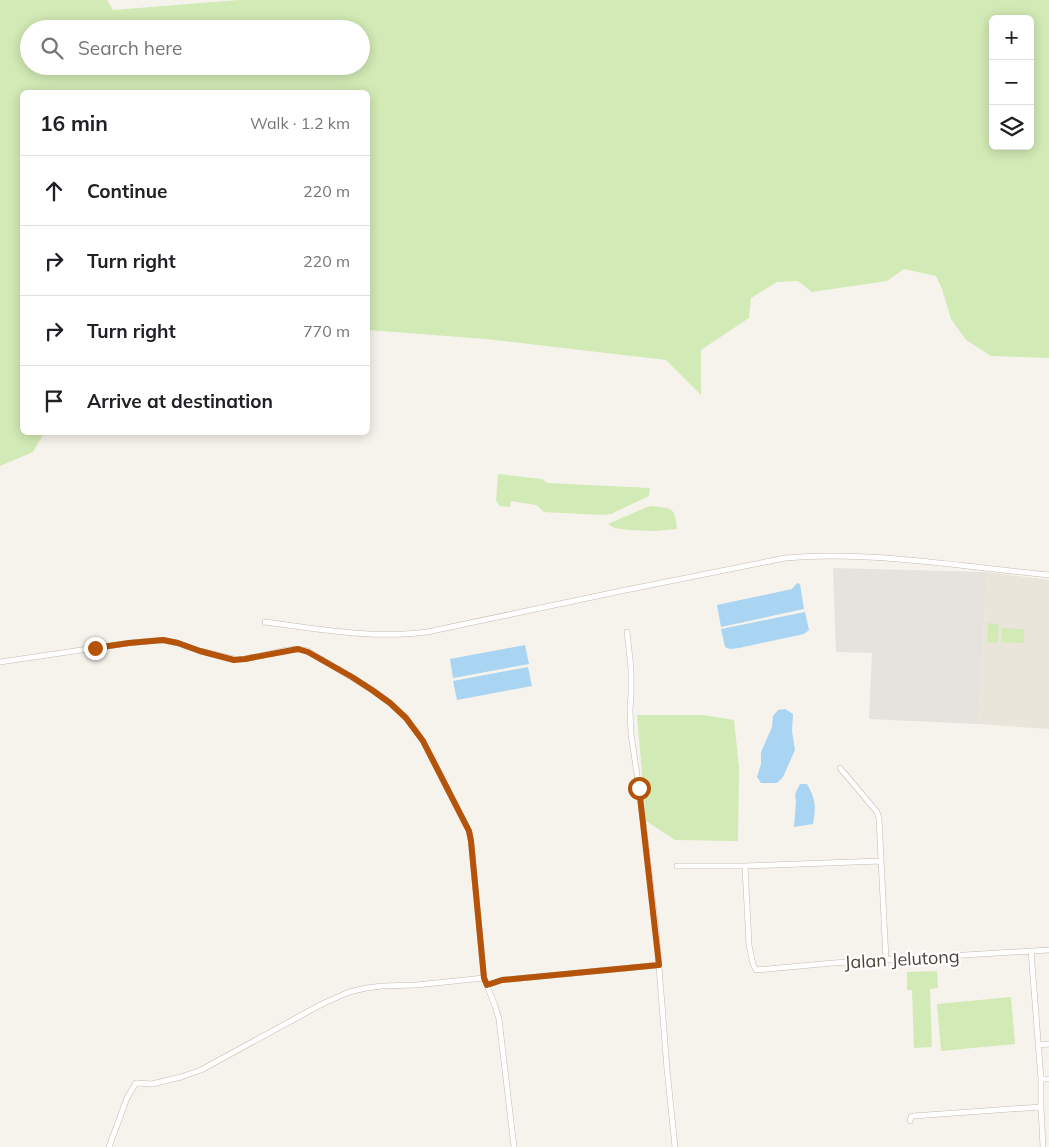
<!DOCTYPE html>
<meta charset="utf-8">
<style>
body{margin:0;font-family:Mulish,sans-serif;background:#f6f6f6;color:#202124}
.controls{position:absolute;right:15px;top:15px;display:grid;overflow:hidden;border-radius:8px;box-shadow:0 2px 12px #0003}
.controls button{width:45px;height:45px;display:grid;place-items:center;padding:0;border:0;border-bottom:1px solid #e0e0e0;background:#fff;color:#202124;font:25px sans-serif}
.stop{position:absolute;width:15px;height:15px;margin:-11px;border:4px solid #b45309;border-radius:50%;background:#fff}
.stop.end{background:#b45309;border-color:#fff;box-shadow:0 1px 5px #0008}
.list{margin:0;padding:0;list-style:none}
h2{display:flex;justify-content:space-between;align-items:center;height:65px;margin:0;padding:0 20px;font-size:21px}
h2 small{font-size:16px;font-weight:400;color:#757577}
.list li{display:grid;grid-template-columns:32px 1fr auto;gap:15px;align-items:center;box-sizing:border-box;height:70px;padding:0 20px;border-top:1px solid #e0e0e0}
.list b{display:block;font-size:19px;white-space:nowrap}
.list em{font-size:16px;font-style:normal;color:#757577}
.icon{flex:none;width:28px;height:28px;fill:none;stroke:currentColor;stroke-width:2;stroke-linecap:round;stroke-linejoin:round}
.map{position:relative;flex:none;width:1049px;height:1147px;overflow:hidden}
.search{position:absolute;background:#fff;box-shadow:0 2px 12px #0003;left:20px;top:20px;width:350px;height:55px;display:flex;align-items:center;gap:12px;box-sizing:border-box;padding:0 18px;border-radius:28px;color:#757577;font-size:19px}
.panel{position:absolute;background:#fff;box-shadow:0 2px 12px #0003;left:20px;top:90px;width:350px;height:345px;border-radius:8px}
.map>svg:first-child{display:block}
.residential{fill:#eae5da}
.industrial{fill:#e6e2dd}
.green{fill:#d2eab5;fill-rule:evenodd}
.water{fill:#a9d4f2}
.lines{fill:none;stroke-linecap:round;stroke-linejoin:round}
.street-casing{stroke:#c2bbae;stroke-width:6}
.street{stroke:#fff;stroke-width:5}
.route{stroke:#b45309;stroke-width:6}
.labels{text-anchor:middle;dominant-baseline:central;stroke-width:4.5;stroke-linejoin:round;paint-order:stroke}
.street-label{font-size:18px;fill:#4b4439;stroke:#fff}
</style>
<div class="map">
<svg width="1049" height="1147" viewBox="0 0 1049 1147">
<rect width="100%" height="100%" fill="#f6f3ec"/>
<!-- residential -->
<path class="residential" d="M987,572L1049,580V729L978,724Z"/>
<!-- industrial -->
<path class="industrial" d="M833,568L987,572L978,724L869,719L872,653L836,652Z"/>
<!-- green -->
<path class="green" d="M0,0H107L113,10L239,0H1049V358L991,356L966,340L951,319L942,289L936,276L904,269L887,281L812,292L798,281L777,282L751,298L749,318L701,350V395L666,360L486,339L368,330V92H22V432L44,433L33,452L0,466ZM993,19H1030V146H993ZM29,29H361V66H29Z
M498,474L542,479L547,483L650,488L649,496L611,514L603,515L544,512L536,505L511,501L510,507L500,506L496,501Z
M653,506C673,509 675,507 677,529L654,531L630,530L614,528L608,524L647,507Z
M988,623L999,624L998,643L987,642Z
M1002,628L1024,629V643L1001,642Z
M637,715H703L734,720L739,767L738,841L675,840L646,821Z
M937,971L938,988L930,989L932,1047L914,1048L912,990H907V972Z
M1011,997L1015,1044L941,1051L937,1004Z"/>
<!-- water -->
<path class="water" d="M797,583L800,584L804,609L721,627L717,605L792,589Z
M805,612L809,630L804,634L739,648L730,649L725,647L721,629Z
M525,645L529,664L453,678L450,659Z
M528,667L532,686L457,700L453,681Z
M785,709L793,714L792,731L795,750L783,777L777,783H761L757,777L761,764V752L772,727L773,716L778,710Z
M800,784H807C816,800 816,806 813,824L794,827L796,802L795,794Z"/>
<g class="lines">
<defs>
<path id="street" d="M265,622C318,629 374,639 427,632L616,592L785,558C872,550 962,567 1049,575
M627,632L631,668V694L630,710L631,734L639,788L656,928L667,1069L675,1147
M0,662L129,643L163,640L177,643L200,651L234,659H245L287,650L298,649L308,651L372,690L390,703L406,718L423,741L469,831L471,841L484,978L495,1006L499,1019L514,1147
M840,768L877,812L879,818L886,960
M677,866H745L881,861
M745,866L749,945L753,964L756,970L833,963L1049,950
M1031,951L1041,1079V1107L1043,1147
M487,985L502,980L659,965
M1038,1045L1049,1044
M1041,1079H1049
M910,1121L911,1117L913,1116L1041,1107
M109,1147L127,1098L136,1083L152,1084L181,1077L201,1070L322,1004L349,992L366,988L382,986L416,985L484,978"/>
</defs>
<!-- street casing -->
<use href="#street" class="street-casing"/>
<!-- street -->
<use href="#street" class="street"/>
</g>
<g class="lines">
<!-- route -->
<path class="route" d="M95,648L129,643L163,640L178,643L200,651L234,660L245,659L298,649L308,652L352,677L372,690L390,703L406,718L423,741L469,831L471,841L484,978L487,985L502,980L659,965L639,788"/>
</g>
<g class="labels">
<!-- street labels -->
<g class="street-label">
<text transform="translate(902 959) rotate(-3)">Jalan Jelutong</text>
</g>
</g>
</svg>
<div class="controls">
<button>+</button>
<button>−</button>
<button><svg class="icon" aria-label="layers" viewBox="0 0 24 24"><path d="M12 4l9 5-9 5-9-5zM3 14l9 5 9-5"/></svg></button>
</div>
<div class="stop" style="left:639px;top:788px"></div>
<div class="stop end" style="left:95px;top:648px"></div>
<div class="search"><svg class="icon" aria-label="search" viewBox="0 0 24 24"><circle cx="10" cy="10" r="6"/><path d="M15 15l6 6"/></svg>Search here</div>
<section class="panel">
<h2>16 min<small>Walk · 1.2 km</small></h2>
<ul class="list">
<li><svg class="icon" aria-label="ahead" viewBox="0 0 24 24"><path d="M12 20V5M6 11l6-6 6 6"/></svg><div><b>Continue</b></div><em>220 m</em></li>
<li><svg class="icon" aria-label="right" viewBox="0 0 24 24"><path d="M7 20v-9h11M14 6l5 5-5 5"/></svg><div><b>Turn right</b></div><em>220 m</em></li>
<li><svg class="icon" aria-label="right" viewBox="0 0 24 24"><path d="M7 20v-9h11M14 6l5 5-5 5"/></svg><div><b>Turn right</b></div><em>770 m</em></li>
<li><svg class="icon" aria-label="arrive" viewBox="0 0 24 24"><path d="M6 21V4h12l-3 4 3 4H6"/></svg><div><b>Arrive at destination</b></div></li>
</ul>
</section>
</div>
